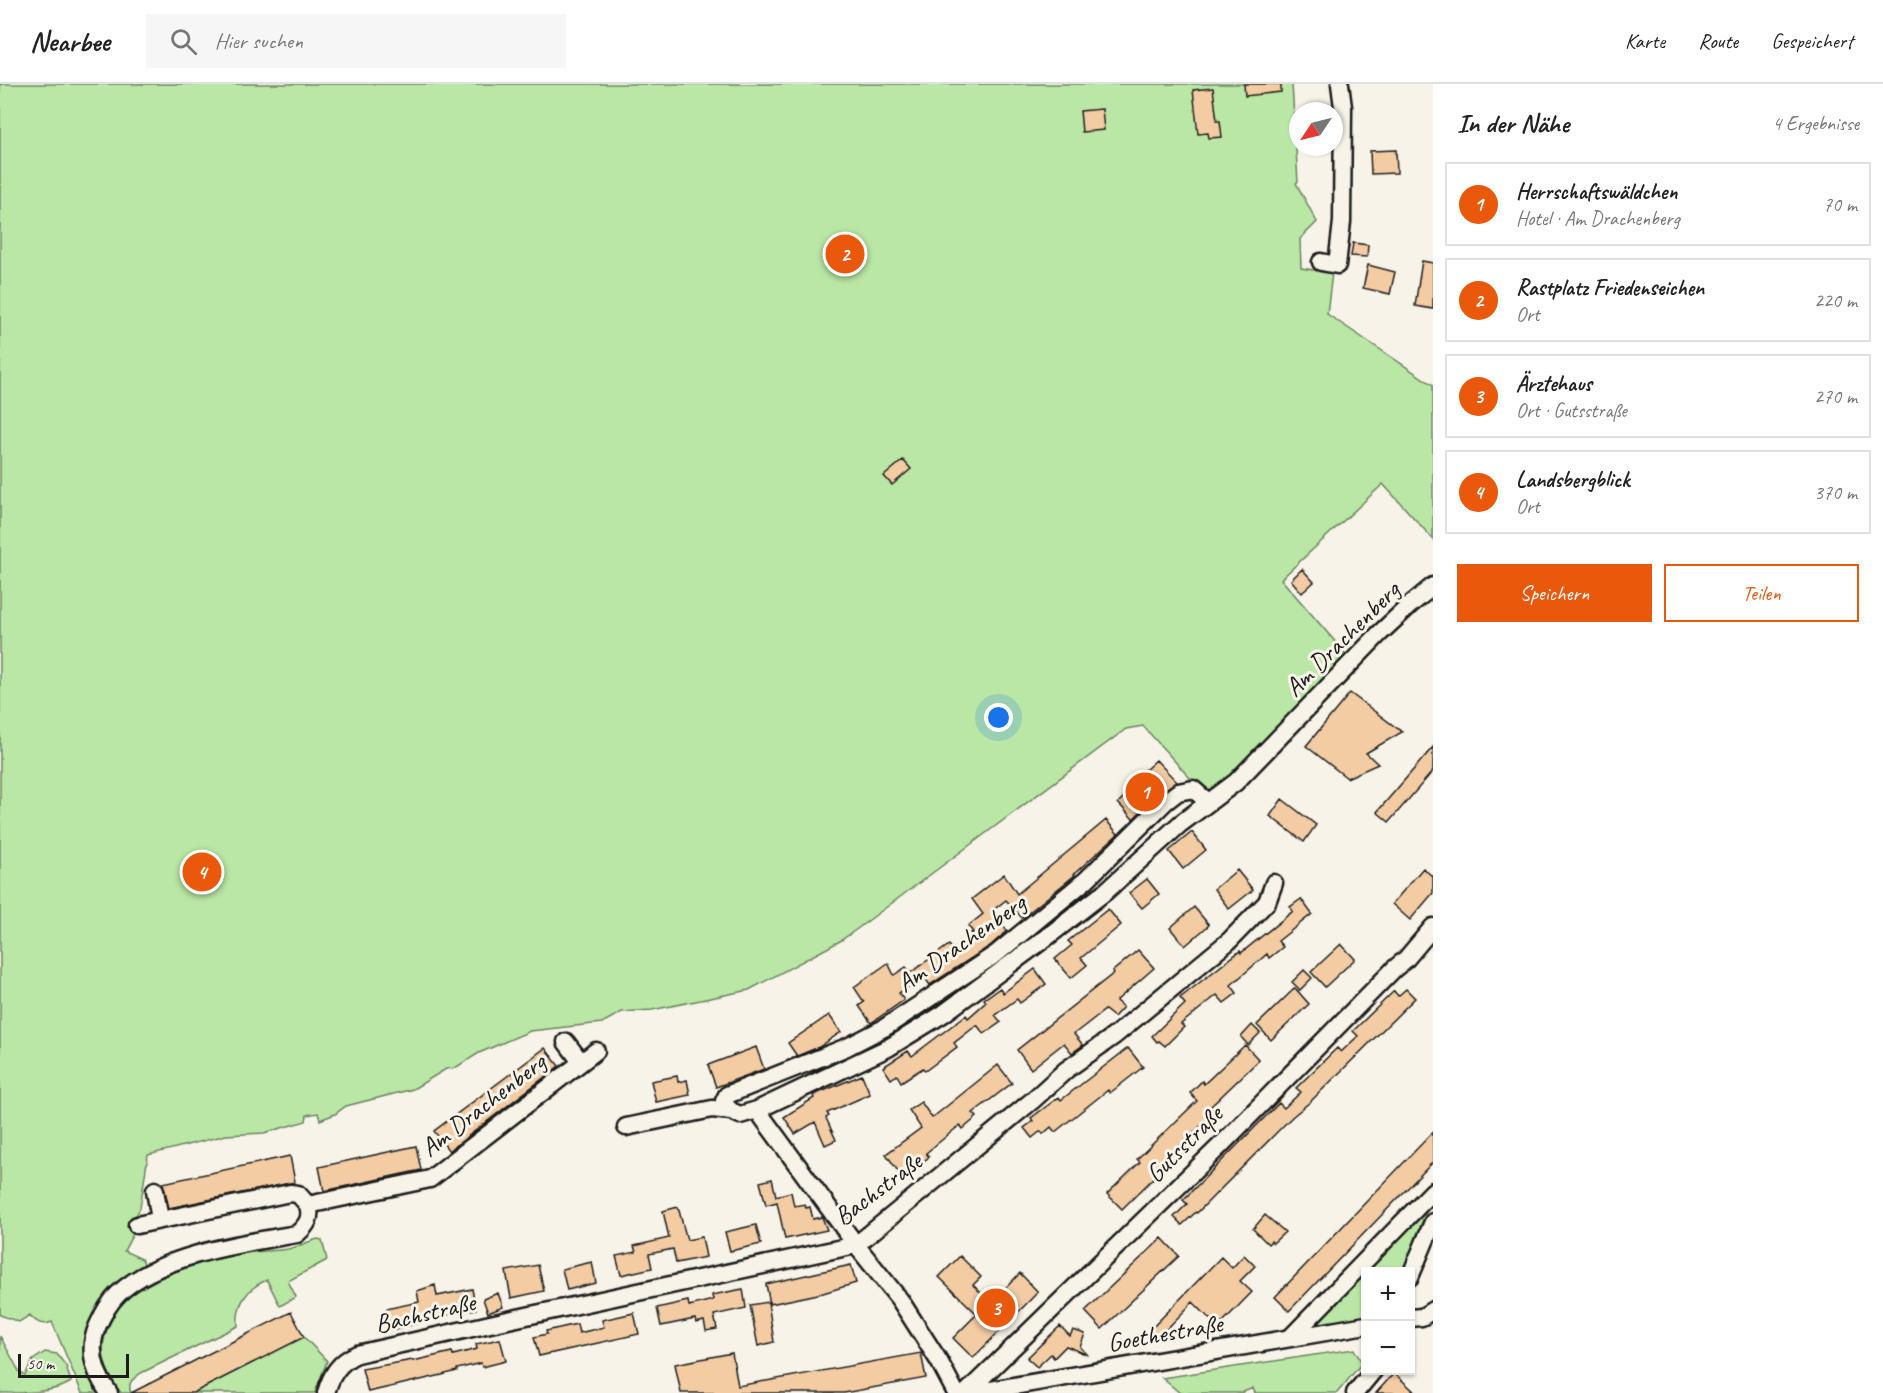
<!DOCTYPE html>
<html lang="de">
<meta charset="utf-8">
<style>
body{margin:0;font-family:Caveat,sans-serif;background:#f6f6f6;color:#222}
.controls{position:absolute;right:18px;bottom:18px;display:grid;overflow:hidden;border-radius:0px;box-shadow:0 2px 4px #0004}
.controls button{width:54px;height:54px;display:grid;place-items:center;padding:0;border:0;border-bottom:2px solid #e0e0e0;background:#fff;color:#222;font:30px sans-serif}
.compass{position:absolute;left:1289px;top:18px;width:54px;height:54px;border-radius:50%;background:#fff;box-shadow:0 2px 4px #0004;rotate:235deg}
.scale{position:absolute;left:18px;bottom:15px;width:111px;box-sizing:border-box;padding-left:6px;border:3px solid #1c1c1c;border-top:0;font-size:16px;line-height:21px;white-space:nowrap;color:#1c1c1c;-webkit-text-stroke:4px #f7f3e8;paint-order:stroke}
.you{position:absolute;left:999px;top:634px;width:21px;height:21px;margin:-15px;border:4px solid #fff;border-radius:50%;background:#1a73e8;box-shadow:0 0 0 9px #1a73e833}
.badge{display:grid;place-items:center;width:39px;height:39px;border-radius:50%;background:#ea580c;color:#fff;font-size:20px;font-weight:700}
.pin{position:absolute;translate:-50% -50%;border:3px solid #fff;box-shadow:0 2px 6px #0006}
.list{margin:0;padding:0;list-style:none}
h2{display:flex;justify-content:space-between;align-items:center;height:78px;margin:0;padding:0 24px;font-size:26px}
h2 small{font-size:20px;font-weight:400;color:#767676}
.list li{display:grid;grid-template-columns:39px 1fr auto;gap:18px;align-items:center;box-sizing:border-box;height:84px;margin:0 12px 12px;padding:0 12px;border:2px solid #e0e0e0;border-radius:0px}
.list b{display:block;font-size:22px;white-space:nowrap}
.list p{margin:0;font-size:20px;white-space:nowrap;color:#767676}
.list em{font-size:20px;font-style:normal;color:#767676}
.actions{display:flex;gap:12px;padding:18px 24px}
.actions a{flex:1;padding:14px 0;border:2px solid #ea580c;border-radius:0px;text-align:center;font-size:21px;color:#ea580c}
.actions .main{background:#ea580c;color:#fff}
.icon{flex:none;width:33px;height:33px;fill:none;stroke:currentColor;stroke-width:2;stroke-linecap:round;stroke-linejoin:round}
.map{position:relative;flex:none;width:1433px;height:1309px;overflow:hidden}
header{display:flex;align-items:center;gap:36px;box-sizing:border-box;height:84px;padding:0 30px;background:#fff;border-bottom:2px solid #e0e0e0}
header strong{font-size:28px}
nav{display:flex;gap:33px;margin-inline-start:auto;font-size:21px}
.search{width:420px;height:54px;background:#f6f6f6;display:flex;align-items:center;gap:15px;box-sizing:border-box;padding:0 21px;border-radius:0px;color:#767676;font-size:22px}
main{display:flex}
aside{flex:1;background:#fff}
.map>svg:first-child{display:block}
.green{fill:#bae7a5;stroke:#6b8260;stroke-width:1.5}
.building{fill:#f3cca3;stroke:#1c1c1c;stroke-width:1.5}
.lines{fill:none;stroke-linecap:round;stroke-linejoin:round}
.minor-casing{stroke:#1c1c1c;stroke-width:21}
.minor{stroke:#f7f3e8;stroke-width:16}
.labels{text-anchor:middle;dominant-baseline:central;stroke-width:6;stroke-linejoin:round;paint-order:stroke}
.street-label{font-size:26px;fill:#1c1c1c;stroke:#f7f3e8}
</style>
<header>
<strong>Nearbee</strong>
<div class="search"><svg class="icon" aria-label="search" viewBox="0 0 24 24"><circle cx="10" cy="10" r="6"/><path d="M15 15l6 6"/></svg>Hier suchen</div>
<nav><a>Karte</a><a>Route</a><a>Gespeichert</a></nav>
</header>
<main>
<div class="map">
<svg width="1433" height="1309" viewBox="0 0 1433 1309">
<rect width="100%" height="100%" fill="#f7f3e8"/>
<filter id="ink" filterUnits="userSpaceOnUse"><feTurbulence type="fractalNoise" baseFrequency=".0167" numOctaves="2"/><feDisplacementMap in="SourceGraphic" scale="12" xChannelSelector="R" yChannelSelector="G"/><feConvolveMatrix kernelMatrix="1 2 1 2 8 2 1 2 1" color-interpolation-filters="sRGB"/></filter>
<g filter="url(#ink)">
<!-- green -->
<path class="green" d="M0,0H1292L1298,98L1296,99L1317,138L1300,155L1301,184L1332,189L1327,230L1433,301V455L1383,400L1281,495L1351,576L1234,693L1206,712L1143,642L1126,645L857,845L840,857L749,906L652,926L622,928L602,939L530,947L479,969L455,984L446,985L413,1005L346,1022L335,1030L320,1036L318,1029L307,1031L306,1037L264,1049L226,1051L148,1071L140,1124L133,1138L135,1146L124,1167L142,1175L146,1184L100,1223L101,1309H82L52,1238C43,1242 36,1239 30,1231L19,1238L0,1231Z
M1425,1125L1426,1128L1403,1187L1366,1188L1365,1232L1319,1241L1316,1238Z
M318,1155L322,1156L327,1176L288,1197L296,1213L280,1222L267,1196C247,1204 236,1220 238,1242L141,1289C133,1295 127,1298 131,1309H121C104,1286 96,1264 111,1237C115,1229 120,1221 127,1215C156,1189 213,1174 251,1168C263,1167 275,1167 288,1165C299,1163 308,1157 318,1155Z
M0,1252L20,1289L25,1291L33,1276L45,1268L57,1270L66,1282L71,1298C54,1309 21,1309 0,1309Z
M304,1253L327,1277L315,1309H193Z
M1354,1265L1362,1279L1337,1309H1255L1253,1304L1241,1309H1180L1162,1294Z"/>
<!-- building -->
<path class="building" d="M1244,0H1281V8L1245,12Z
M1213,4L1217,37H1220L1222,53L1209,54L1208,49L1198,50L1193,6Z
M1102,25L1104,46L1082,48L1080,27Z
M1396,66L1397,89L1371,90L1370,67Z
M1353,159L1368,161L1367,173L1351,172Z
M1422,177L1433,179V225L1415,222Z
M1368,181L1395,188L1390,210L1363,204Z
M903,376L911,385L892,401L884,392Z
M1302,485L1314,498L1302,509L1291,496Z
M1350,609L1402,648L1366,669L1378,680L1347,694L1306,662Z
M1433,663V687L1389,738L1377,728Z
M1156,676L1177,698L1159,710L1133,735L1118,719L1137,700L1134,696Z
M1282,715L1316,741L1304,758L1270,732Z
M1106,736L1118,750L1074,790L1075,791L1022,834L1006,816L992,827L1007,847L990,862L930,901L924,893L910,902L899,909L904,916L871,939L859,922L864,918L854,903L888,879L894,891L906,883L910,889L949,861L953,866L973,851L971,849L973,848L968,842L983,830L972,815L1004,790L1017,810Z
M1192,748L1206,766L1183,785L1169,767Z
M1423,784L1433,793V809L1410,836L1392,820Z
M1237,786L1253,806L1229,825L1214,805Z
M1147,795L1159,810L1142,824L1129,809Z
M1301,815L1312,830L1278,857L1283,863L1269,874L1267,870L1231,901L1237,909L1224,919L1217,911L1181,940L1184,943L1165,962L1159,957L1157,958L1152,952L1185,920L1180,914L1240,867L1241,869L1293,827L1290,823Z
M1194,823L1209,841L1185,862L1170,844Z
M1108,825L1121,841L1081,874L1087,881L1071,894L1055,875L1072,861L1068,857Z
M1341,860L1355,875L1325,903L1311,888Z
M1138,866L1154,884L1116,917L1123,923L1114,933L1105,926L1074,950L1083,961L1072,969L1064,959L1031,985L1017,966L1114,889L1113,887Z
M1035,885L1046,900L1020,919L1017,915L995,931L1001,938L984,950L977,941L954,959L957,963L925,987L923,984L901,998L897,991L891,995L883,983L908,967L912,972L966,931L968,934L986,918L984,915L1000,904L1003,909Z
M1304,886L1312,894L1300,906L1292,898Z
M1295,904L1309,920L1271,956L1257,941Z
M1406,905L1415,914L1310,1018L1292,1033L1197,1129L1196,1128L1182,1141L1174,1133L1187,1120L1183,1116L1279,1019L1284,1024L1301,1008L1296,1004L1337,964L1341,968L1358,952L1353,947L1394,907L1398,912Z
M829,931L841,948L819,963L797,972L788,959Z
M1252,941L1260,949L1248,961L1241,953Z
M1245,961L1259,976L1205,1028L1210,1033L1159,1082L1162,1086L1122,1125L1107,1110L1140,1078L1137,1075L1197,1017L1190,1009L1202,997L1204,1000Z
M756,963L764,985L716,1003L708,981Z
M545,964L559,982L449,1067L434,1047Z
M1128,964L1143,983L1110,1009L1108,1006L1055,1048L1051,1043L1043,1050L1041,1047L1032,1054L1024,1044L1033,1037L1031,1034L1059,1013L1061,1016Z
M998,981L1012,999L973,1029L977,1033L963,1045L960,1041L926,1069L929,1073L902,1093L886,1070L921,1044L909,1026L921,1018L932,1034Z
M862,991L870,1010L827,1029L829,1032L826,1034L836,1056L825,1061L815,1038L795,1050L784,1033L814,1014L813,1012L816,1010Z
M677,992L678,998L687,996L690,1011L656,1018L651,997Z
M1433,1048V1078L1289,1227L1275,1213Z
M416,1062L421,1086L324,1107L319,1083Z
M290,1072L295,1098L169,1124L163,1099Z
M772,1095L776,1112L791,1108L794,1122L805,1120L806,1124L810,1123L813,1135L822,1133L827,1146L785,1155L777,1118L766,1121L760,1098Z
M678,1123L687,1156L702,1153L706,1173L676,1179L673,1165L649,1170L652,1184L621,1191L616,1172L636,1168L634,1162L669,1154L663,1127Z
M1265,1131L1285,1148L1273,1159L1271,1157L1268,1160L1253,1145Z
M756,1141L761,1160L730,1167L725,1148Z
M1162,1154L1179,1172L1102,1245L1085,1227Z
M1244,1171L1255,1182L1240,1197L1252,1208L1218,1243L1193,1218L1157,1255L1149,1247L1221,1173L1232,1184Z
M960,1172L981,1193L973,1201L991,1219L1020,1189L1038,1208L973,1274L953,1254L977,1230L939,1193Z
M592,1178L596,1199L567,1206L562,1185Z
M538,1181L544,1207L511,1214L506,1187Z
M851,1181L856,1199L823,1209L770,1220L766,1200Z
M435,1201L437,1212L472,1205L476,1225L423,1236V1238L391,1246L386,1225L419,1218L417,1207Z
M743,1205L746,1224L714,1231L717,1245L706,1247L704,1237L696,1239L695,1235L661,1242L657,1224L688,1217L689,1222L713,1216L712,1211Z
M498,1209L503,1223L488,1229L483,1215Z
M768,1218L774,1258L758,1262L750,1221Z
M291,1228L304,1253L193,1309H131Z
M634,1229L639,1250L539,1272L534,1253L547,1250L546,1247L577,1240L579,1249L604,1243L602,1236Z
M1060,1242L1070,1252L1073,1246L1085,1250L1080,1263L1088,1271L1066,1262L1054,1274L1051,1270L1037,1283L1027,1274Z
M500,1255L506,1277L482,1283L481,1279L457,1285V1287L442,1291L368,1308L362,1285L413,1276V1277L452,1268L453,1271L477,1265L476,1260Z
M732,1269L738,1302L921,1269L926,1294L844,1309H681L675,1280Z
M1394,1289L1416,1309H1376Z"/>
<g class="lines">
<defs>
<path id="minor" d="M1321,178L1337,181L1342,138L1343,23L1340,0
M566,958L581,978
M731,1027L726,1022L724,1017L727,1011L847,963L884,944L996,870L1086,796L1165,718L1178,708L1193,705L1208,718
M626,1043L712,1025L731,1027L740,1031L757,1026
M155,1106L160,1136
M137,1141L290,1109L298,1110L308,1121
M1410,1193L1433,1138
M1410,1234L1422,1233L1433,1226
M1291,1253L1433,1107
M109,1309C94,1288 87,1265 98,1241C103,1230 109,1219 118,1210C158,1171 243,1159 297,1150C307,1141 312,1134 308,1121L430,1095L596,967
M326,1309C331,1291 339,1278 357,1270L508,1236L856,1161L1033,1016L1066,986L1114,952L1229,857L1267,818L1274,799
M956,1309L939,1277L900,1216L856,1161L757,1026L888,964L943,930L1051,850L1105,808L1180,740L1236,698L1379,550L1410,521L1433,502
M966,1309L1223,1059L1394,885L1406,875L1433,843
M973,1309L1366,1241
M1355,1309L1374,1286"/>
</defs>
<!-- minor casing -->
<use href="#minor" class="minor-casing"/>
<!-- minor -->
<use href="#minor" class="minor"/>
</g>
</g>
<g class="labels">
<!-- street labels -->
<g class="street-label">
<text transform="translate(1342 555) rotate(-45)">Am Drachenberg</text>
<text transform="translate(961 859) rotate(-35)">Am Drachenberg</text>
<text transform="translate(483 1021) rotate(-38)">Am Drachenberg</text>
<text transform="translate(1184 1060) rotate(-45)">Gutsstraße</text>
<text transform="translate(878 1105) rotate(-37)">Bachstraße</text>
<text transform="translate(425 1229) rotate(-13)">Bachstraße</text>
<text transform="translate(1165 1249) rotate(-10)">Goethestraße</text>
</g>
</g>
</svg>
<div class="controls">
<button>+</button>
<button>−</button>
</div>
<svg class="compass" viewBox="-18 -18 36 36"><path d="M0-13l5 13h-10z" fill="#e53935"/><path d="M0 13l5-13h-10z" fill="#767676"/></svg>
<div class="scale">50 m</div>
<div class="you"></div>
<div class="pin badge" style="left:1145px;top:708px">1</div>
<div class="pin badge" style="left:845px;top:170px">2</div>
<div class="pin badge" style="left:996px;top:1224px">3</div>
<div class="pin badge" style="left:202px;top:788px">4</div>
</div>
<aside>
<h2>In der Nähe<small>4 Ergebnisse</small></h2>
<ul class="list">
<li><span class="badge">1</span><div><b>Herrschaftswäldchen</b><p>Hotel · Am Drachenberg</p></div><em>70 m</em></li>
<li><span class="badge">2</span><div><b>Rastplatz Friedenseichen</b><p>Ort</p></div><em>220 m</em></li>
<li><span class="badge">3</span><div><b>Ärztehaus</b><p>Ort · Gutsstraße</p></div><em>270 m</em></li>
<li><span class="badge">4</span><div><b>Landsbergblick</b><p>Ort</p></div><em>370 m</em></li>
</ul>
<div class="actions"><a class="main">Speichern</a><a>Teilen</a></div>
</aside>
</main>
